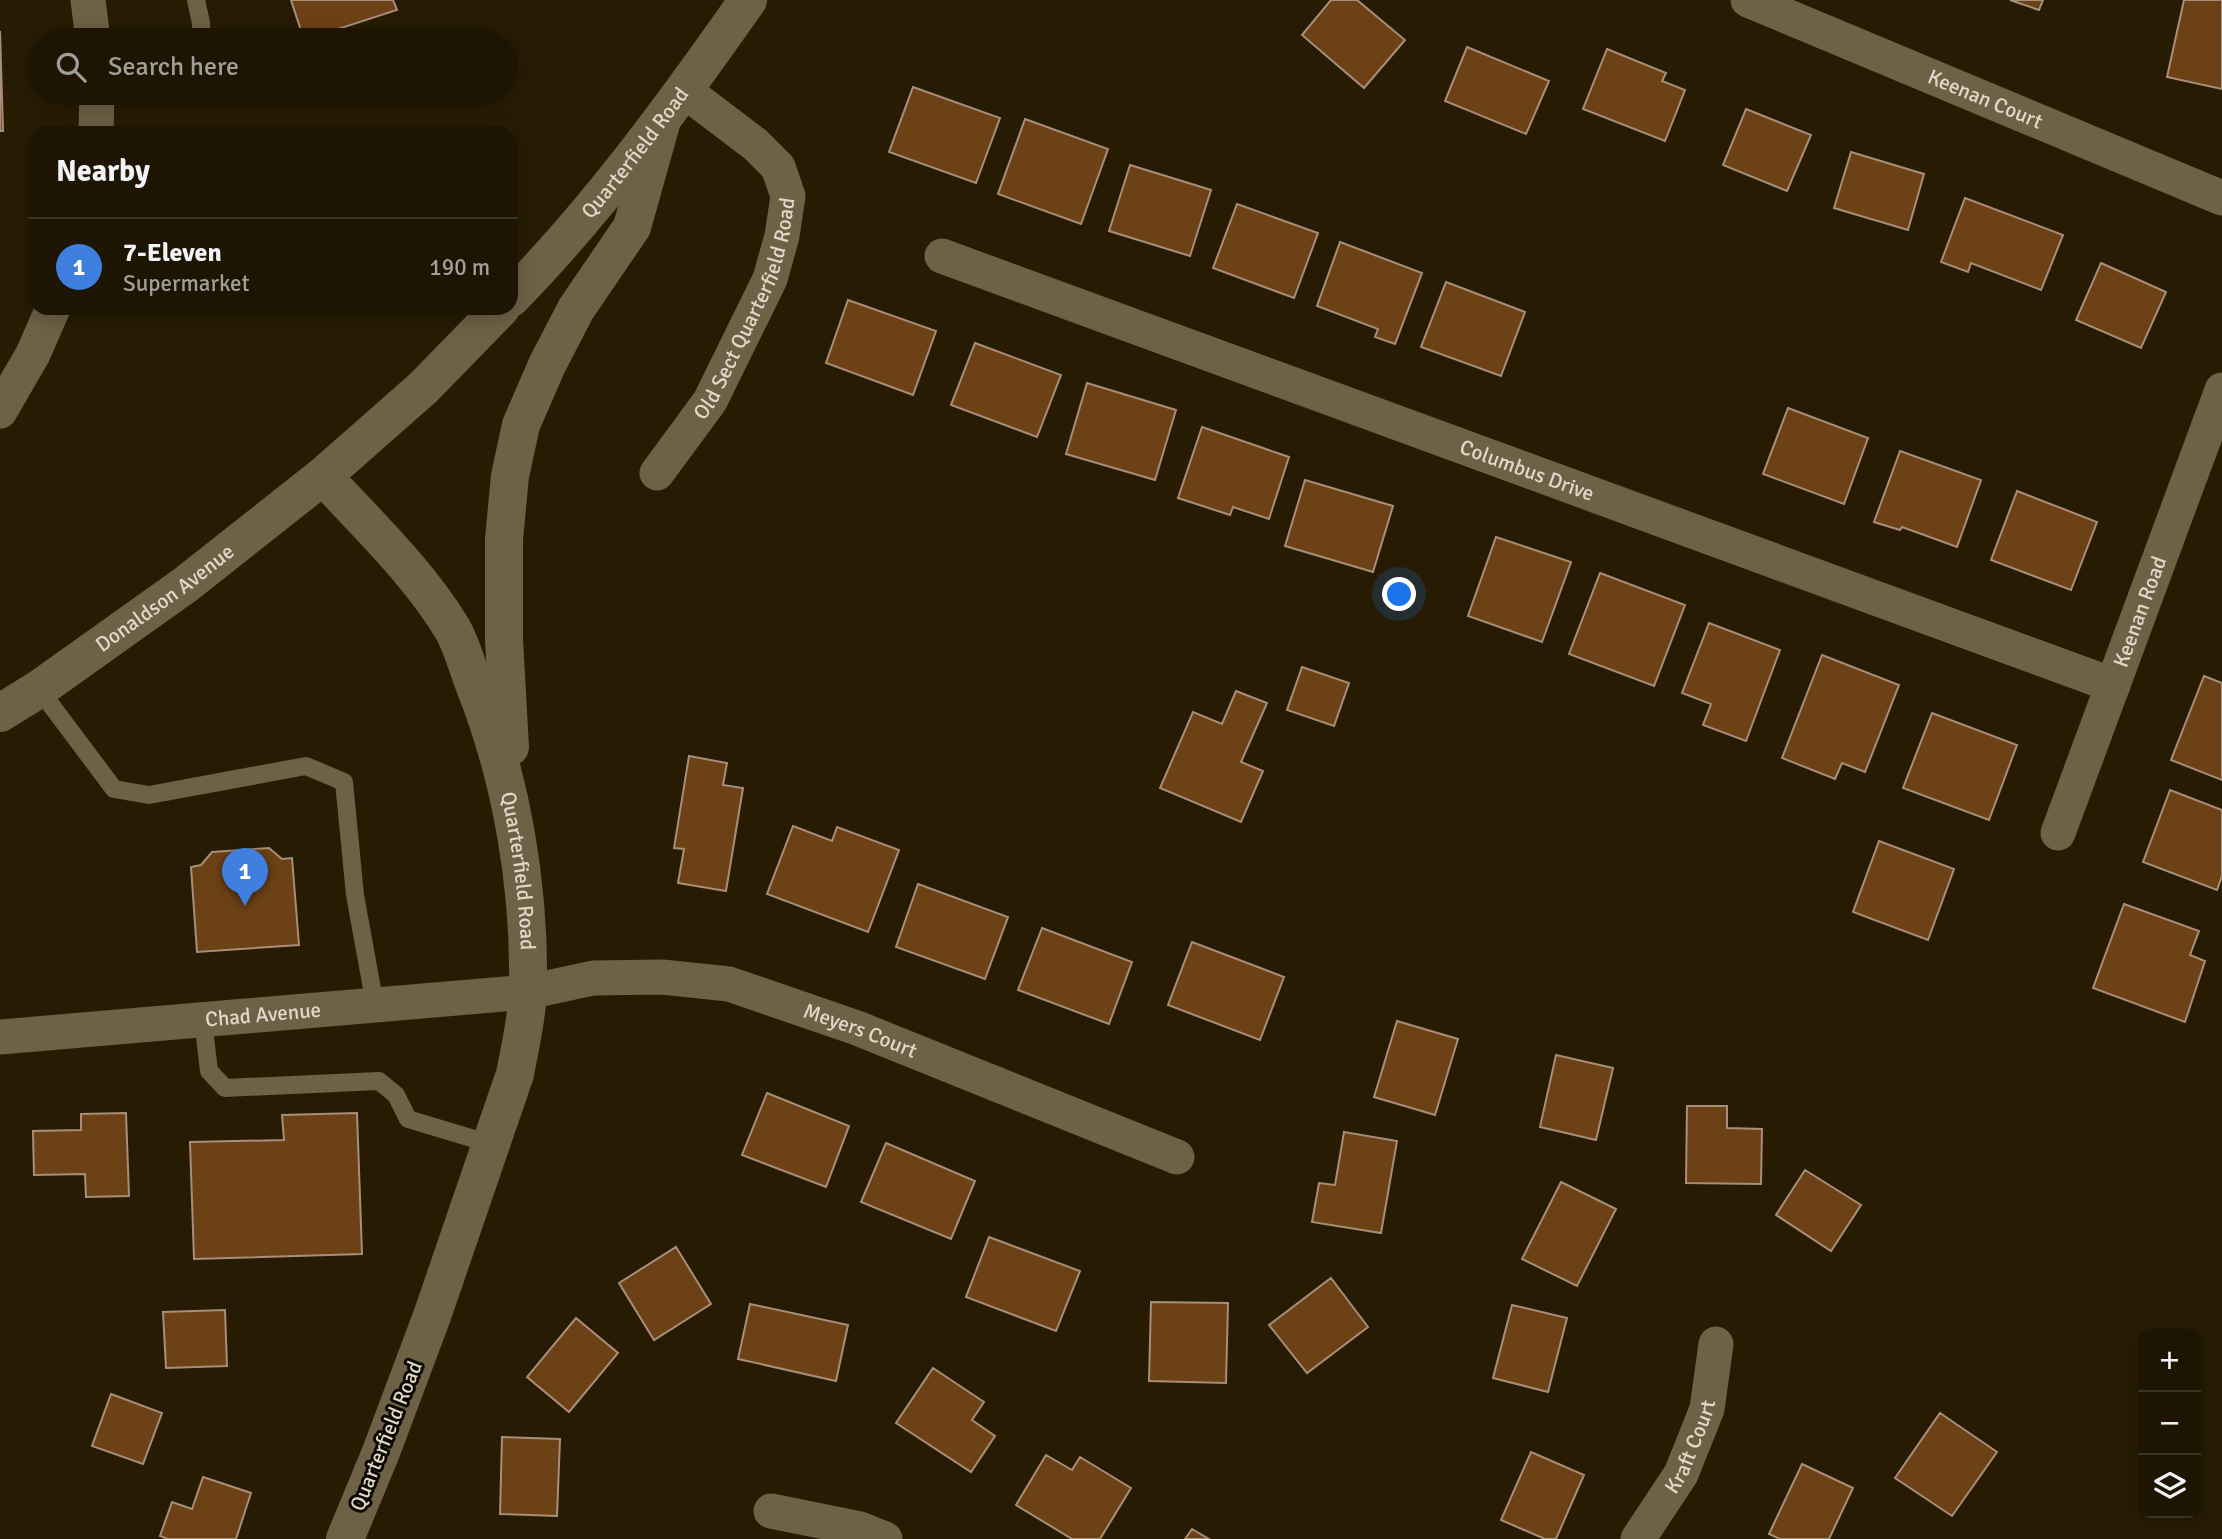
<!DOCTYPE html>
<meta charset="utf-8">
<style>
body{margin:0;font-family:Signika,sans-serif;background:#251e0c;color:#f1f3f6}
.controls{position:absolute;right:21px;bottom:21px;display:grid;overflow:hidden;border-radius:14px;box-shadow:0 4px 18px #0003}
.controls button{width:63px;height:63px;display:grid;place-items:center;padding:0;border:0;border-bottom:2px solid #3b3424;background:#1d1502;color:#f1f3f6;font:35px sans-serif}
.you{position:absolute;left:1400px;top:595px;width:24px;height:24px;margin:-18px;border:5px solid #fff;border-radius:50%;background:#1a73e8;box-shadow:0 0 0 10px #1a73e833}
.badge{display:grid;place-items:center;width:46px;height:46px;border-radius:50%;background:#d93025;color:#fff;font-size:23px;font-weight:700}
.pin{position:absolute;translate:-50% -58px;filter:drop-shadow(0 2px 4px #0008)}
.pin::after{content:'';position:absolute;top:37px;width:24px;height:21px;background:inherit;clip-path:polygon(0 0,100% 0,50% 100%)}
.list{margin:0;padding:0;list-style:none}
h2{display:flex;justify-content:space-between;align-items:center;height:91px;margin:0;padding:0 28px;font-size:30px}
h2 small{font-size:23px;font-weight:400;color:#a09f99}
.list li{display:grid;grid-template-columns:46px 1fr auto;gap:21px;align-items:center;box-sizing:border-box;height:98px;padding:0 28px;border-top:2px solid #3b3424}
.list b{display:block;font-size:26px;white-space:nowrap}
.list p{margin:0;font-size:23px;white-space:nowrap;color:#a09f99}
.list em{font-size:23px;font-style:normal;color:#a09f99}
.icon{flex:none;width:38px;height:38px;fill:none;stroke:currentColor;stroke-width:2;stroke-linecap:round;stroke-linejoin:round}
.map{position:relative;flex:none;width:2222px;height:1539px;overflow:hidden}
.search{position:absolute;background:#1d1502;box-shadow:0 4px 18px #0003;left:28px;top:28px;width:490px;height:77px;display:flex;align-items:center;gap:18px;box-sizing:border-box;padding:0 24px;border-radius:38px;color:#a09f99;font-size:26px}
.panel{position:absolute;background:#1d1502;box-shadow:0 4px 18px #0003;left:28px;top:126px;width:490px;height:189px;border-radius:21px}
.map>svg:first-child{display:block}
.building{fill:#6d4116;stroke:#a88e79;stroke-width:2}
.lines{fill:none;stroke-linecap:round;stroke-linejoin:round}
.lane{stroke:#6d6146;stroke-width:18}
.street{stroke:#6d6146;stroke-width:35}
.secondary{stroke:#6d6146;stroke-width:38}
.labels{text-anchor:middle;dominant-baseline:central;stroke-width:6;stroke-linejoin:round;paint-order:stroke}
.street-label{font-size:21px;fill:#e0d9ca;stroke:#0c0801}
</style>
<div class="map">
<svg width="2222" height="1539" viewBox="0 0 2222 1539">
<rect width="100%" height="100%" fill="#271c03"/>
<!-- building -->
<path class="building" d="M291,0H393L397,10L304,40Z
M1331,0H1357L1405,40L1364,88L1302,35Z
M2010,0H2043L2039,10Z
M2184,0H2222V89L2167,77Z
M0,31L3,131H0Z
M1467,47L1549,81L1526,134L1445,101Z
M1607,49L1666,73L1662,81L1685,90L1665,141L1583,109Z
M913,87L1000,118L976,183L889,152Z
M1746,109L1811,135L1787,191L1723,165Z
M1025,119L1108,149L1081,224L998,194Z
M1851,152L1924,174L1908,230L1834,208Z
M1130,165L1211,190L1190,256L1109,231Z
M1965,198L2063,235L2041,290L1971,263L1968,272L1941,262Z
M1237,204L1318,233L1294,298L1213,268Z
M1340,242L1422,273L1395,344L1375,337L1378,329L1317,306Z
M2101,263L2166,292L2141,348L2076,320Z
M1446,282L1525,312L1501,376L1421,347Z
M848,300L936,331L913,395L826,363Z
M975,343L1061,375L1037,437L951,405Z
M1087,383L1176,410L1155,480L1066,454Z
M1788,408L1868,438L1844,504L1763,474Z
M1202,427L1289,457L1269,519L1233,507L1230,515L1178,498Z
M1900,451L1981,480L1957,547L1902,527L1900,530L1874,522Z
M1305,480L1393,506L1373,572L1285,546Z
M2017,491L2097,522L2071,590L1991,560Z
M1496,537L1571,562L1542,642L1468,616Z
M1600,573L1685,605L1654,686L1569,654Z
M1709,623L1780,650L1746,741L1703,725L1711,704L1682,693Z
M1822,655L1899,685L1865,772L1842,763L1835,779L1782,758Z
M1302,667L1349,683L1334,726L1287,710Z
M2204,676L2222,683V780L2171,760Z
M1236,691L1267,703L1241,762L1263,771L1241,822L1160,788L1193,712L1222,724Z
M1932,713L2017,745L1989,820L1903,788Z
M689,756L727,763L723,785L743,788L726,891L678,883L684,849L674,848Z
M2170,790L2222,810V876L2217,890L2143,862Z
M793,826L832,841L837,827L899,850L868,932L767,894Z
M1879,841L1954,869L1928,940L1853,912Z
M269,848L282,859L292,858L299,945L197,952L191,867L201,865L212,852Z
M918,884L1008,917L985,979L896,947Z
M2124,904L2199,931L2190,955L2205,961L2185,1022L2093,988Z
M1042,928L1132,962L1109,1024L1018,990Z
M1192,942L1284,977L1260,1040L1168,1005Z
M1397,1021L1458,1039L1435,1115L1374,1097Z
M1556,1055L1613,1068L1596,1140L1540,1127Z
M767,1093L849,1126L826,1187L742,1155Z
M1687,1106H1727V1128L1762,1129L1761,1184L1686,1183Z
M126,1113L129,1196L86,1197L85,1174L34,1175L33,1131L81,1130V1114Z
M357,1113L362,1254L194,1259L190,1142L284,1140L282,1115Z
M1344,1132L1397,1141L1381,1233L1312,1222L1319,1183L1335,1185Z
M886,1143L975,1181L951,1239L861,1202Z
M1805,1170L1861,1205L1831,1251L1776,1215Z
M1561,1182L1616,1209L1577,1286L1522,1259Z
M989,1237L1080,1271L1056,1331L966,1297Z
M676,1247L711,1304L654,1340L619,1283Z
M1331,1278L1368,1327L1307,1373L1269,1325Z
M1151,1302L1228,1303L1226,1383L1149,1381Z
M750,1304L848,1325L836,1381L738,1359Z
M1512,1305L1567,1318L1548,1392L1493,1378Z
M225,1310L227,1366L166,1368L163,1312Z
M576,1318L618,1353L569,1412L527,1377Z
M933,1368L984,1402L972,1420L995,1436L971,1472L896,1423Z
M111,1394L162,1413L143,1464L92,1446Z
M1940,1413L1997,1452L1952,1516L1895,1478Z
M502,1437L560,1439L557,1516L500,1514Z
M1531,1452L1584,1475L1556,1539H1545L1501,1520Z
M1046,1455L1072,1470L1080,1457L1131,1488L1100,1539H1072L1016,1505Z
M1802,1464L1853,1488L1829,1539H1780L1769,1534Z
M203,1477L251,1493L236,1539H168L160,1536L172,1502L192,1509Z
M1192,1529L1209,1539H1185Z"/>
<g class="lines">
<!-- lane -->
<path class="lane" d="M196,0L201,23V40
M97,98L122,93
M39,689L114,789L149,795L306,766L344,782L355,895L375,1005
M203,1020L209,1071L225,1088L379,1081L396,1095L408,1119L491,1144"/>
<!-- street -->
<g class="street">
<path d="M88,0L93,40"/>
<path id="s1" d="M1748,0L2222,198"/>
<path d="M96,133L97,93"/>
<path id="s2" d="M942,256L2113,685"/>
<path d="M0,411L33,354L53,308"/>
<path id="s3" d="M657,473L710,401L770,279L782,236L788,196L778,167L756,145L685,91"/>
<path id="s4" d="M2058,833L2222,390"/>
<path id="s5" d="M0,1037L528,992L593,978L662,977L729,984L857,1028L1177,1157"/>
<path d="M771,1511L860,1529L885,1539"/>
<path id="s6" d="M1638,1539L1681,1474L1707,1409L1716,1344"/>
</g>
<!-- secondary -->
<g class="secondary">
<path id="s7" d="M511,298C600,207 675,104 748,0"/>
<path id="s8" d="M323,476C366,523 420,574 453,630C462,646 467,666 474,684C512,780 530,887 528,990C527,1019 520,1047 515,1074L432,1316L381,1452L345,1539"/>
<path id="s9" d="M0,713L39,689L185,585L323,476L423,388L501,308"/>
<path d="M510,747L504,640V539L510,476L521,425L547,365L576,309L632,227L662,120"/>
</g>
</g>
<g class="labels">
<!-- street labels -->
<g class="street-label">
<text stroke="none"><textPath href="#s1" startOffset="257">Keenan Court</textPath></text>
<text stroke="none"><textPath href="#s7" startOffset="191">Quarterfield Road</textPath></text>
<text stroke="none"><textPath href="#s3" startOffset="189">Old Sect Quarterfield Road</textPath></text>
<text stroke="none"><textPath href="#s2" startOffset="623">Columbus Drive</textPath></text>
<text stroke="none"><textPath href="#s9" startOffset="201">Donaldson Avenue</textPath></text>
<text stroke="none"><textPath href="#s4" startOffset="236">Keenan Road</textPath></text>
<text stroke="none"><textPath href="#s8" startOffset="453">Quarterfield Road</textPath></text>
<text stroke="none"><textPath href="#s5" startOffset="264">Chad Avenue</textPath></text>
<text stroke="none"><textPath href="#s5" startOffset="872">Meyers Court</textPath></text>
<text transform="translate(386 1436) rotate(-68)">Quarterfield Road</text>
<text stroke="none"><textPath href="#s6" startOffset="107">Kraft Court</textPath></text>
</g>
</g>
</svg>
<div class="controls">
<button>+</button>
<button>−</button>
<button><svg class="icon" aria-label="layers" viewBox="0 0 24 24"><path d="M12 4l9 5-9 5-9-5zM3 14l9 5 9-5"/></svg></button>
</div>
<div class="you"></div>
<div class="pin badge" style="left:245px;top:906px;background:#3f7fe0">1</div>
<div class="search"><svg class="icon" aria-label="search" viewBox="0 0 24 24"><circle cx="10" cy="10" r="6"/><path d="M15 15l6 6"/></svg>Search here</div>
<section class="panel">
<h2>Nearby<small></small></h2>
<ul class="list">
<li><span class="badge" style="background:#3f7fe0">1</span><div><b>7-Eleven</b><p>Supermarket</p></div><em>190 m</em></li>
</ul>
</section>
</div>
